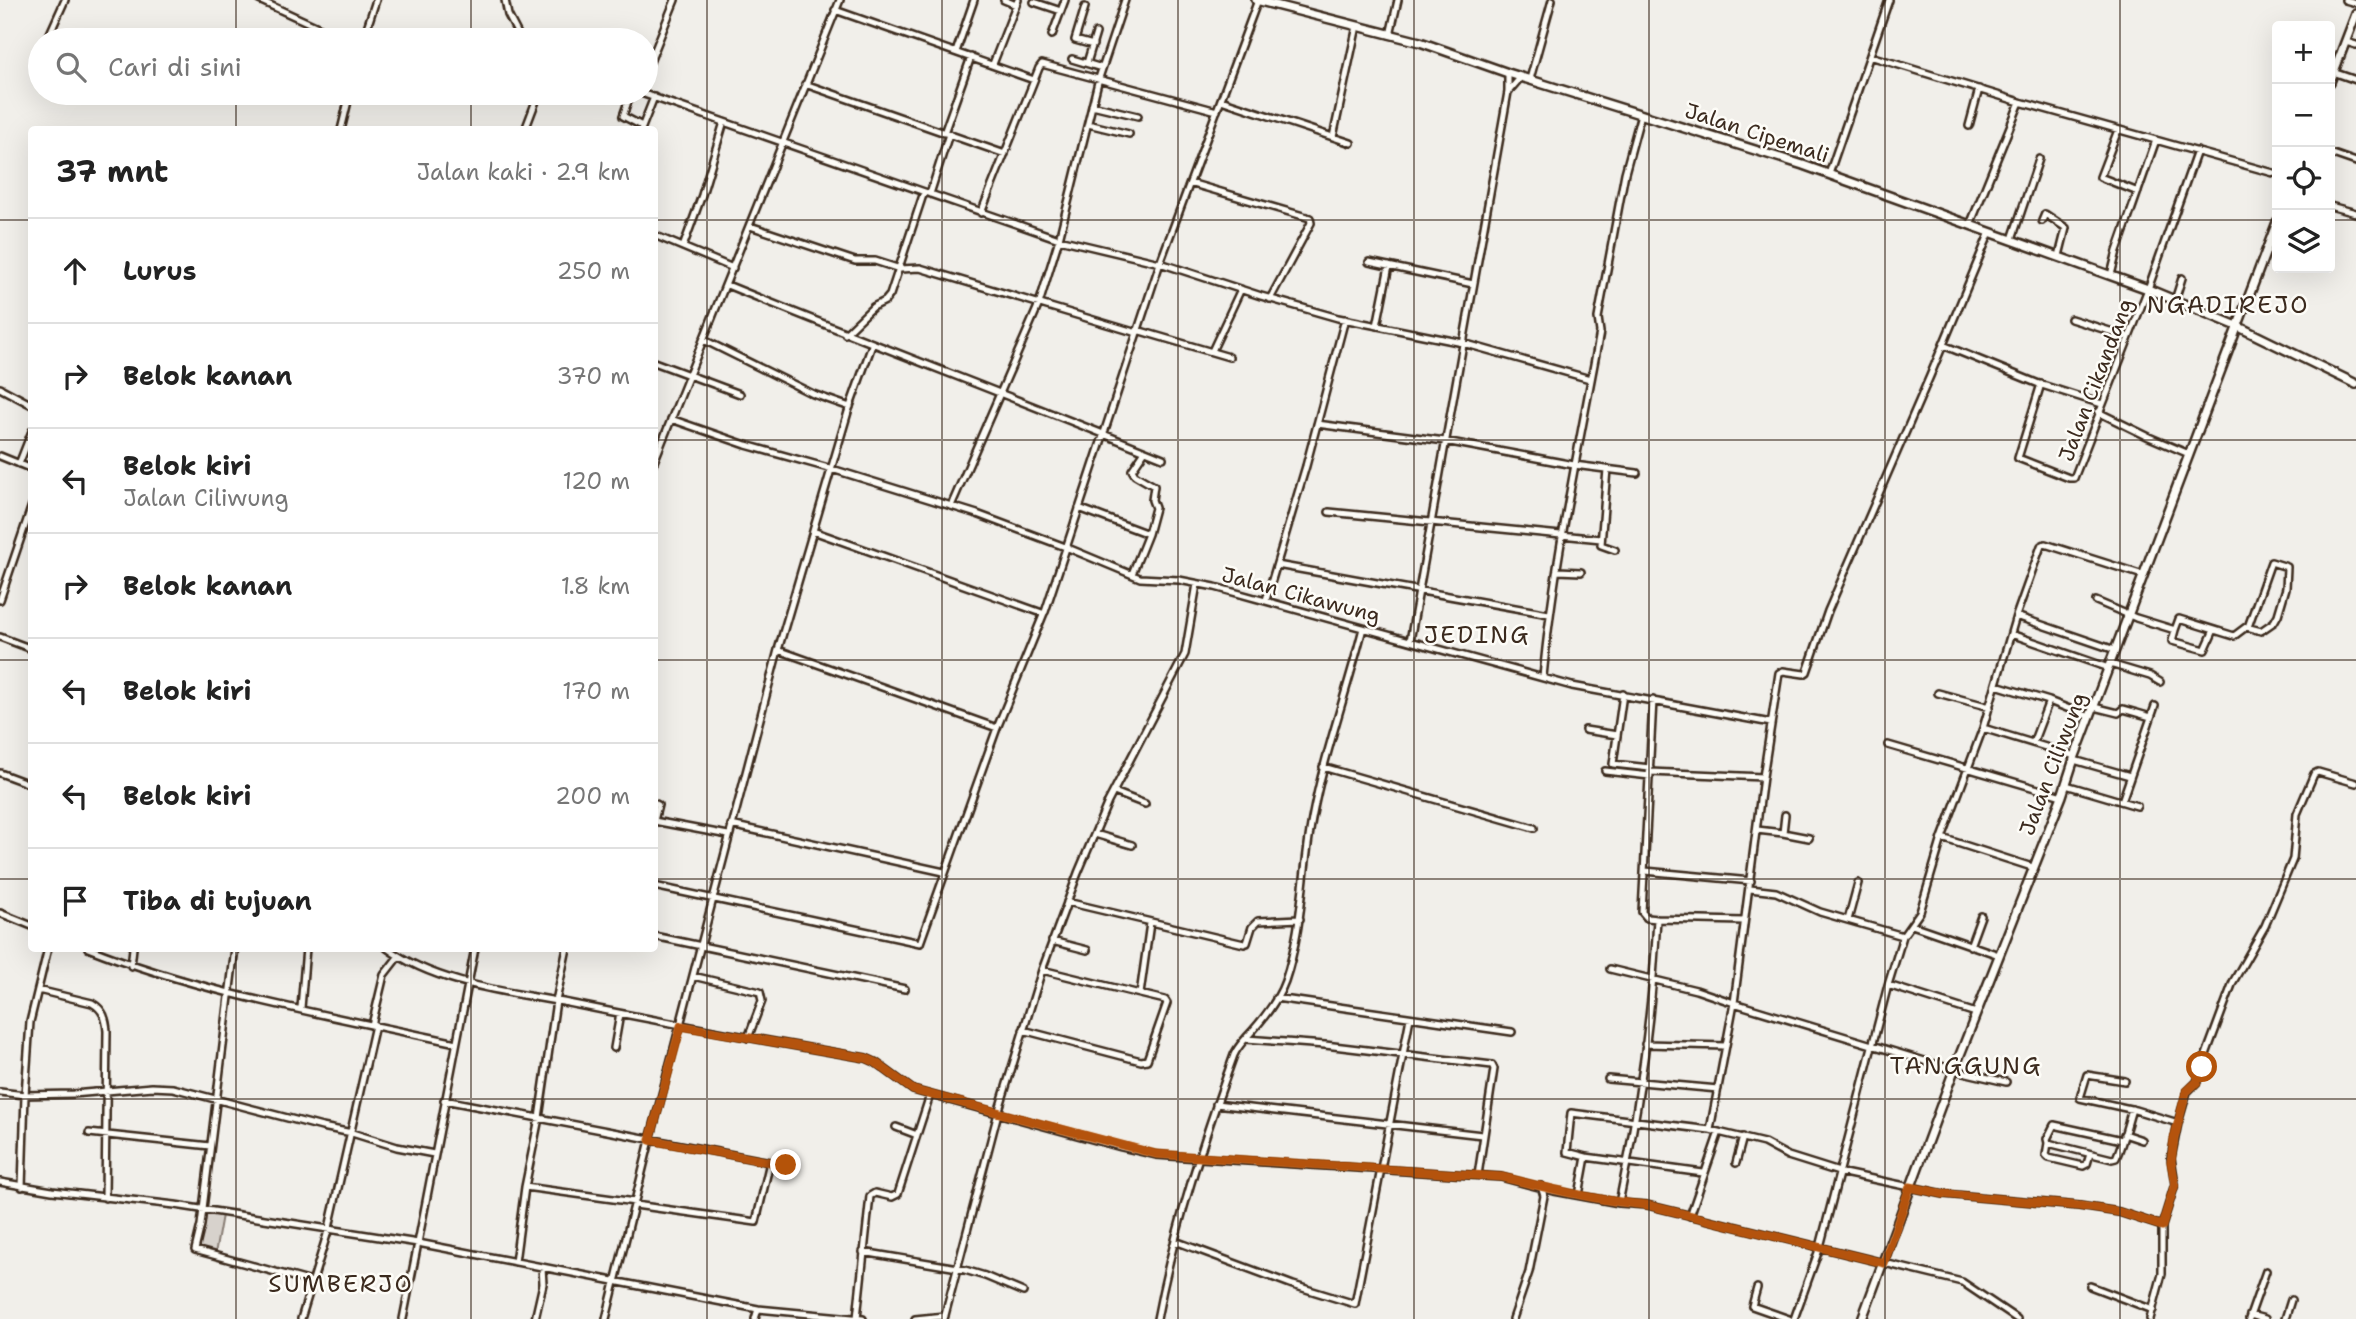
<!DOCTYPE html>
<html lang="id">
<meta charset="utf-8">
<style>
body{margin:0;font-family:"Shantell Sans",sans-serif;background:#f6f6f6;color:#222}
.controls{position:absolute;right:21px;top:21px;display:grid;overflow:hidden;border-radius:7px;box-shadow:0 7px 28px #0002}
.controls button{width:63px;height:63px;display:grid;place-items:center;padding:0;border:0;border-bottom:2px solid #e0e0e0;background:#fff;color:#222;font:35px sans-serif}
.stop{position:absolute;width:21px;height:21px;margin:-16px;border:5px solid #b45309;border-radius:50%;background:#fff}
.stop.end{background:#b45309;border-color:#fff;box-shadow:0 2px 7px #0008}
.list{margin:0;padding:0;list-style:none}
h2{display:flex;justify-content:space-between;align-items:center;height:91px;margin:0;padding:0 28px;font-size:30px}
h2 small{font-size:23px;font-weight:400;color:#767676}
.list li{display:grid;grid-template-columns:46px 1fr auto;gap:21px;align-items:center;box-sizing:border-box;height:105px;padding:0 28px;border-top:2px solid #e0e0e0}
.list b{display:block;font-size:26px;white-space:nowrap}
.list p{margin:0;font-size:23px;white-space:nowrap;color:#767676}
.list em{font-size:23px;font-style:normal;color:#767676}
.icon{flex:none;width:38px;height:38px;fill:none;stroke:currentColor;stroke-width:2;stroke-linecap:round;stroke-linejoin:round}
.map{position:relative;flex:none;width:2356px;height:1319px;overflow:hidden}
.search{position:absolute;background:#fff;box-shadow:0 7px 28px #0002;left:28px;top:28px;width:630px;height:77px;display:flex;align-items:center;gap:18px;box-sizing:border-box;padding:0 24px;border-radius:38px;color:#767676;font-size:26px}
.panel{position:absolute;background:#fff;box-shadow:0 7px 28px #0002;left:28px;top:126px;width:630px;height:826px;border-radius:7px}
.map>svg:first-child{display:block}
.green{fill:#d7d2cc;stroke:#897e75;stroke-width:2}
.lines{fill:none;stroke-linecap:round;stroke-linejoin:round}
.minor-casing{stroke:#3b2a1e;stroke-width:10}
.secondary-casing{stroke:#3b2a1e;stroke-width:12}
.minor{stroke:#fdfcf7;stroke-width:5}
.secondary{stroke:#fdfcf7;stroke-width:7}
.route{stroke:#b45309;stroke-width:9}
.grid{fill:none;stroke:#3b2a1e;stroke-width:2;stroke-opacity:0.55}
.labels{text-anchor:middle;dominant-baseline:central;stroke-width:5;stroke-linejoin:round;paint-order:stroke}
.street-label{font-size:21px;fill:#3b2a1e;stroke:#fdfcf7}
.quarter-label{font-size:24px;letter-spacing:2px;fill:#3b2a1e;stroke:#fdfcf7}
</style>
<div class="map">
<svg width="2356" height="1319" viewBox="0 0 2356 1319">
<rect width="100%" height="100%" fill="#f1efea"/>
<filter id="ink" filterUnits="userSpaceOnUse"><feTurbulence type="fractalNoise" baseFrequency=".0143" numOctaves="2"/><feDisplacementMap in="SourceGraphic" scale="14" xChannelSelector="R" yChannelSelector="G"/><feConvolveMatrix kernelMatrix="1 2 1 2 8 2 1 2 1" color-interpolation-filters="sRGB"/></filter>
<g filter="url(#ink)">
<!-- green -->
<path class="green" d="M202,1211L222,1215L215,1254L197,1249Z"/>
<g class="lines">
<defs>
<path id="minor" d="M259,0L346,40
M505,0L508,15L521,40
M1004,0L1016,5
M2345,0L2356,3
M1034,2L1061,11
M1085,7L1075,40L1093,45
M835,10L1034,80
M1052,35L1065,0
M1390,35L1398,0
M47,40L65,0
M363,40L376,0
M2346,42L2356,45
M956,52L974,0
M1870,56L2020,102L2277,174
M1072,59L1102,68
M1087,63L1096,33
M993,64L1018,0
M35,68L40,56
M646,72L675,0
M2333,72L2356,80
M1530,79L1552,0
M805,84L1005,154
M1508,92L1521,77
M631,93L623,116L642,126
M641,93L1059,239L1160,263L1261,296L1338,318L1463,343L1590,379
M1221,100L1351,143
M1092,105L1138,116
M1088,124L1129,134
M1969,126L1979,89
M341,130L350,93
M525,130L539,93
M641,130L654,97
M2118,130L2100,177L2138,192
M944,133L971,57
M1333,137L1357,26
M2330,153L2356,162
M1829,174L1889,0
M1190,183L1310,218L1311,223L1270,299
M930,194L949,134
M2330,206L2356,213
M981,213L1039,68L1042,64L1217,111
M2042,221L2045,214L2066,228L2059,256
M1970,225L2020,102
M750,226L855,261H875L900,269L920,268L1137,333
M1990,232L1930,376L1828,611L1807,672L1804,674L1783,671L1779,673L1763,777L1734,1003L1954,1070L2006,1082
M654,235L733,268
M2012,239L2039,159
M683,247L702,195L724,122
M1369,262L1473,284
M2111,275L2117,251L2156,140
M727,285C871,344 1018,399 1163,458
M2175,300L2182,278
M2071,319L2129,337
M1377,326L1389,266
M1137,330L1229,357
M845,334L873,307L885,301L890,295L924,192
M704,340L813,394L850,407
M1943,345L2039,384L2102,404
M1212,351L1241,289
M654,362L740,394
M2041,384L2018,458L2069,478H2074L2148,289L2197,151
M0,388L32,405
M2098,412L2149,437L2189,454
M671,419L746,445L832,469L977,514L1068,548L1140,578L1179,580L1215,587L1572,686L1771,723
M1317,424L1445,441L1574,465L1637,473
M0,456L32,469
M654,462L840,0
M19,464L32,431
M1607,469L1601,545L1615,550
M951,506L1039,304L1059,239L1099,78L1125,0
M1079,508L1148,534
M1329,512L1601,539
M813,531L1042,613L1045,612L1160,263L1258,0
M1277,565L1549,614
M1558,571L1581,572
M1132,574L1148,534L1155,508L1152,500L1154,486L1135,475L1132,470L1145,451
M0,600L32,505
M1266,600L1306,466L1345,319
M2096,601L2136,618L2175,630L2179,619L2234,636L2246,627L2261,631L2274,622L2278,615L2286,588L2287,567L2271,562L2248,627
M2016,616L2115,650
M2175,630L2172,641L2205,650L2214,630
M2011,634L2109,668
M0,637L32,649
M1410,641L1508,92V73
M778,650L997,728
M2110,664L2150,676L2160,682
M1543,677C1554,561 1579,447 1600,332L1598,318L1625,173L1641,114
M1996,685L2049,701L2090,717
M1938,693L1990,707
M1623,694L1613,764L1650,768
M2094,707L2118,713L2123,709L2151,717
M1983,728L2075,756
M1585,730L1617,735
M2033,743L2049,701
M1888,745L2062,796
M2074,760L2130,776
M1323,767L1534,828
M1605,771L1650,776
M1650,772L1763,777
M0,773L32,785
M2066,785L2137,806
M1114,792L1145,804
M2122,801L2155,706
M654,803L658,805L654,821L728,835
M731,825L944,872
M1757,830L1783,833L1785,815
M1783,833L1809,838
M1095,834L1132,845
M1942,838L2032,867
M1645,871L1751,881
M654,886L920,943L997,728L1044,613
M1750,889L1776,892L1820,912L1903,936L1920,912L1942,838L1983,728L2016,616L2041,546L2045,544L2143,575
M1067,902L1244,944L1247,943L1252,927L1258,921L1300,919
M0,913L32,926
M1657,919L1744,921
M1848,920L1858,883
M1912,925L1999,955
M654,936L905,989
M1052,941L1087,950
M1970,946L1981,916
M88,948C206,995 333,1016 456,1043
M235,948L201,1225L195,1250L312,1282
M387,948C435,984 509,992 568,1003C667,1023 766,1041 866,1058L875,1062L913,1090L1121,1147L1156,1155L1199,1158L1501,1177L1554,1191L1619,1203L1647,1205L1962,1282L2017,1319
M475,948L418,1243L758,1309L863,1319
M131,966L133,948
M1610,969L1696,990L1734,1003L1710,1130
M1042,970L1140,994L1150,923
M693,976L760,992L762,1001L748,1038
M1888,985L1976,1013
M38,990L92,1003C104,1010 106,1019 107,1031L105,1198
M1276,998L1512,1032
M301,1008L306,948
M372,1025L384,975L398,957
M1023,1030L1141,1061L1147,1060L1167,1003L1165,1000L1140,994
M1246,1039L1325,1045L1492,1065L1494,1069L1478,1175
M1645,1044L1726,1046
M614,1048L620,1014
M1608,1079L1718,1089
M2125,1081L2087,1075L2080,1098L2135,1110L2178,1123L2171,1158L2175,1184L2162,1226
M0,1092L25,1095L30,1022L48,948
M444,1100L786,1165
M1216,1104L1482,1135
M2178,1123L2187,1092L2197,1082L2207,1052L2233,982L2265,926L2293,859L2297,814L2314,774L2318,772L2356,783
M896,1127L917,1135L930,1095
M89,1133L210,1146
M2124,1134L2142,1140
M2122,1140L2054,1125L2047,1139L2048,1143L2112,1159L2116,1158C2123,1143 2127,1125 2132,1109
M2048,1143L2046,1155L2049,1158L2083,1166L2087,1164L2090,1154
M1586,1157L1567,1152L1571,1113L1710,1130L1764,1143L1788,1156L1839,1172L1910,1187L1944,1194L2079,1206L2119,1212L2162,1226V1274L2150,1319
M1736,1163L1743,1137
M0,1182L52,1191L175,1205L418,1243L403,1319
M22,1187L25,1095L73,1094L152,1087L173,1088L322,1127L352,1133L397,1147L434,1154
M525,1187L635,1202
M1579,1195L1586,1157L1703,1173
M1619,1203C1639,1109 1652,1015 1657,919L1647,918L1642,912L1653,700
M635,1205L756,1222L770,1162
M1690,1216L1719,1132
M1175,1241L1293,1285L1355,1304L1410,1018
M863,1252L958,1268L985,1276L1023,1292
M515,1262L525,1187L539,1118L556,1001L567,948
M2090,1286L2153,1310
M1757,1288L1752,1306L1789,1319
M2250,1315L2265,1319
M857,1318L870,1196L875,1193L892,1197L898,1194L917,1135
M301,1319L329,1228L375,1025
M535,1319L543,1284L542,1267
M606,1319L650,1140L778,650L848,412L872,345
M755,1319L758,1309
M915,1319L945,1316
M944,1319L998,1113L1042,970L1078,873L1108,802L1185,654L1197,584
M1157,1319C1174,1229 1203,1141 1234,1055C1237,1048 1241,1044 1246,1038C1260,1023 1278,1001 1285,981C1303,928 1302,873 1312,819C1324,754 1347,692 1363,628
M1513,1319L1529,1272L1544,1196L1541,1186
M1794,1319L1820,1247L1888,985L1903,936
M2249,1319L2266,1271
M2285,1319L2291,1300"/>
<path id="secondary" d="M1256,0L1420,42L1508,73L1803,165L2148,289L2237,326L2356,384
M2330,82L2356,14
M1862,1319L1954,1070L2062,796L2075,756L2277,222"/>
</defs>
<!-- minor casing -->
<use href="#minor" class="minor-casing"/>
<!-- secondary casing -->
<use href="#secondary" class="secondary-casing"/>
<!-- minor -->
<use href="#minor" class="minor"/>
<!-- secondary -->
<use href="#secondary" class="secondary"/>
</g>
</g>
<g class="lines" filter="url(#ink)">
<!-- route -->
<path class="route" d="M786,1165L650,1140L681,1026L866,1058L875,1062L913,1090L1156,1154L1502,1177C1550,1188 1597,1201 1647,1205L1884,1263L1910,1187L1944,1194L2079,1206L2119,1212L2162,1226L2175,1184L2171,1162L2174,1139L2186,1092L2197,1082L2202,1067"/>
</g>
<!-- grid -->
<path class="grid" d="M236,0V40M471,0V40M707,0V1319M942,0V1319M1178,0V1319M1414,0V1319M1649,0V1319M1885,0V1319M2120,0V1319M236,93V130M471,93V130M0,220H32M654,220H2277M2330,220H2356M0,440H32M654,440H2356M0,660H32M654,660H2356M0,879H32M654,879H2356M236,948V1319M471,948V1319M0,1099H2356"/>
<g class="labels">
<!-- street labels -->
<g class="street-label">
<text transform="translate(1757 133) rotate(18)">Jalan Cipemali</text>
<text transform="translate(2096 380) rotate(-69)">Jalan Cikandang</text>
<text transform="translate(1301 595) rotate(15)">Jalan Cikawung</text>
<text transform="translate(2053 764) rotate(-69)">Jalan Ciliwung</text>
</g>
<!-- quarter labels -->
<g class="quarter-label">
<text x="2228" y="305">NGADIREJO</text>
<text x="1477" y="635">JEDING</text>
<text x="1966" y="1066">TANGGUNG</text>
<text x="341" y="1284">SUMBERJO</text>
</g>
</g>
</svg>
<div class="controls">
<button>+</button>
<button>−</button>
<button><svg class="icon" aria-label="locate" viewBox="0 0 24 24"><circle cx="12" cy="12" r="6"/><path d="M12 2v4M12 18v4M2 12h4M18 12h4"/></svg></button>
<button><svg class="icon" aria-label="layers" viewBox="0 0 24 24"><path d="M12 4l9 5-9 5-9-5zM3 14l9 5 9-5"/></svg></button>
</div>
<div class="stop" style="left:2202px;top:1067px"></div>
<div class="stop end" style="left:786px;top:1165px"></div>
<div class="search"><svg class="icon" aria-label="search" viewBox="0 0 24 24"><circle cx="10" cy="10" r="6"/><path d="M15 15l6 6"/></svg>Cari di sini</div>
<section class="panel">
<h2>37 mnt<small>Jalan kaki · 2.9 km</small></h2>
<ul class="list">
<li><svg class="icon" aria-label="ahead" viewBox="0 0 24 24"><path d="M12 20V5M6 11l6-6 6 6"/></svg><div><b>Lurus</b></div><em>250 m</em></li>
<li><svg class="icon" aria-label="right" viewBox="0 0 24 24"><path d="M7 20v-9h11M14 6l5 5-5 5"/></svg><div><b>Belok kanan</b></div><em>370 m</em></li>
<li><svg class="icon" aria-label="left" viewBox="0 0 24 24"><path d="M17 20v-9H6M10 6l-5 5 5 5"/></svg><div><b>Belok kiri</b><p>Jalan Ciliwung</p></div><em>120 m</em></li>
<li><svg class="icon" aria-label="right" viewBox="0 0 24 24"><path d="M7 20v-9h11M14 6l5 5-5 5"/></svg><div><b>Belok kanan</b></div><em>1.8 km</em></li>
<li><svg class="icon" aria-label="left" viewBox="0 0 24 24"><path d="M17 20v-9H6M10 6l-5 5 5 5"/></svg><div><b>Belok kiri</b></div><em>170 m</em></li>
<li><svg class="icon" aria-label="left" viewBox="0 0 24 24"><path d="M17 20v-9H6M10 6l-5 5 5 5"/></svg><div><b>Belok kiri</b></div><em>200 m</em></li>
<li><svg class="icon" aria-label="arrive" viewBox="0 0 24 24"><path d="M6 21V4h12l-3 4 3 4H6"/></svg><div><b>Tiba di tujuan</b></div></li>
</ul>
</section>
</div>
